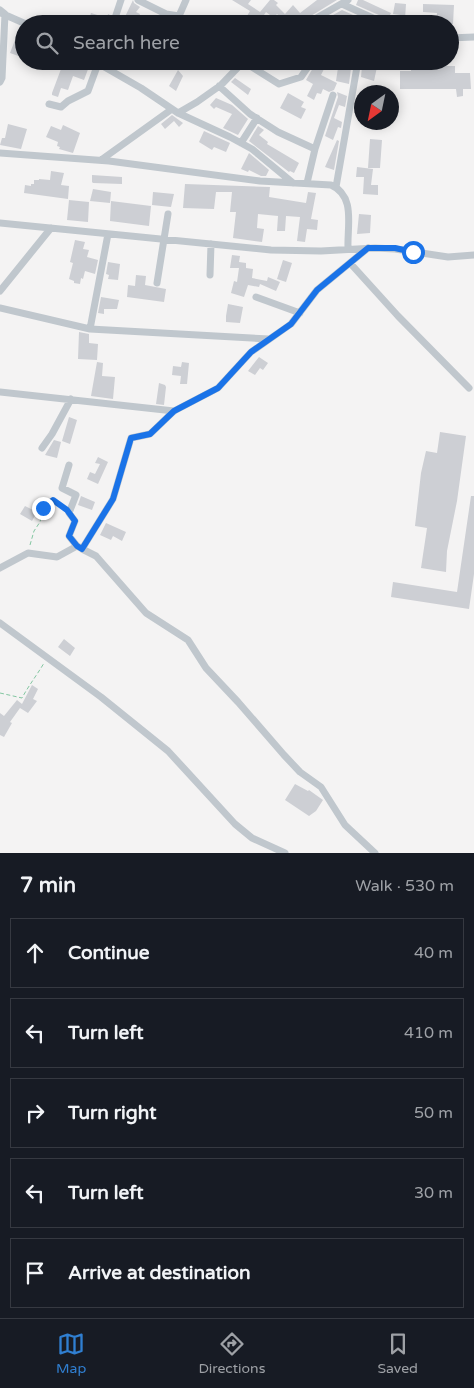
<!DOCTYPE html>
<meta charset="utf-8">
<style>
body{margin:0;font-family:"Varela Round",sans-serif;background:#20242c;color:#f1f3f6}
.compass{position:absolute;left:354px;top:85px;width:45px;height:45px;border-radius:50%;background:#171b24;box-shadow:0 2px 12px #0003;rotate:213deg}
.stop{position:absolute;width:15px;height:15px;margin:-11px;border:4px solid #1a73e8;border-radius:50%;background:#fff}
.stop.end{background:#1a73e8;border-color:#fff;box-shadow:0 1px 5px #0008}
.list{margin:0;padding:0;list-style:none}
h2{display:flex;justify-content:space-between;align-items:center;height:65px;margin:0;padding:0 20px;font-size:21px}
h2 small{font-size:16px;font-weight:400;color:#9ea1a6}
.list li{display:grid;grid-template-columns:32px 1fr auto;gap:15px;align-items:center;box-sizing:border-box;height:70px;margin:0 10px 10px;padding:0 10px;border:1px solid #363941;border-radius:0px}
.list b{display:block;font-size:19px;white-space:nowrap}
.list em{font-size:16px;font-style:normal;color:#9ea1a6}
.icon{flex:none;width:28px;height:28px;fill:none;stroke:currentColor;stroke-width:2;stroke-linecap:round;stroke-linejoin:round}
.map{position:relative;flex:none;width:474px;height:853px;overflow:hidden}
.search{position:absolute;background:#171b24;box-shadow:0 2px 12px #0003;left:15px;right:15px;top:15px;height:55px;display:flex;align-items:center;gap:12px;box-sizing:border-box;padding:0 18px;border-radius:28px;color:#9ea1a6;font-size:19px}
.sheet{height:465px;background:#171b24}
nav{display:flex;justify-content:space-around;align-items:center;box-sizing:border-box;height:70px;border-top:1px solid #363941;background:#171b24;font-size:14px;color:#9ea1a6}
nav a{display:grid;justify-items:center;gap:2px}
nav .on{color:#307fd1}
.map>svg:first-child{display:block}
.building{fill:#cdcfd4}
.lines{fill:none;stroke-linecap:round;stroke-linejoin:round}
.path{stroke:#83c6a1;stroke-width:1;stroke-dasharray:4 2.5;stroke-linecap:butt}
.street{stroke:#c0c7cd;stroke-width:7}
.route{stroke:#1a73e8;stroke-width:6}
</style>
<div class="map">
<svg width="474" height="853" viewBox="0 0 474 853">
<rect width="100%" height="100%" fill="#f4f3f3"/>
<!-- building -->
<path class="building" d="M133,0L134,3L140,7L136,12L140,14L136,24H119L120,19L123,21Z
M232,0H251L248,4L260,12L270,0H274L278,3L276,5L285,14L293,5L300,13L317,0H337L301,22L298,18L292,24H286L277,14L274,18L266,12L258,24H242L250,11Z
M358,0H363L391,13L388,19L356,5Z
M395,3L406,4L405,19L399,18L400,15L393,14Z
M423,4L454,5L453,24H436L437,13L423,12Z
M342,10L373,24H356V22L346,17L343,24H317Z
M91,13L107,18L108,14L110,15L108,24H102L89,19Z
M20,27L24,29V58L10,53Z
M67,61H85L90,64L84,80L73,76L68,90L61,88L58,97L52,95V93L61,69L64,70Z
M317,61L326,65L321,75L337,83L334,90L329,92L323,89L321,94L317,93L314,100L307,96L313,84L306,80Z
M339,61H345L344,67L351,68L349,84L336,81Z
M366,64L377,67L374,81L361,77L362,66L365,67Z
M411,66H455V73H470L471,89H463V96L457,97L456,89H400V71H411Z
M178,70L183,76L176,91L169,86Z
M235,78L251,89L248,95L231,82Z
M337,92L347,96L345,107L339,105L334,118L342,122L341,128L338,127L333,140L325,136L338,97Z
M288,93L304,102L301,107L306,109L301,119L280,108Z
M216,98L232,105L248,119L238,135L223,128L232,114L216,107L214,109L210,105Z
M172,115L183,123L179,127L174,121L165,129L161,124Z
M8,124L27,129L21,149L0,145L2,138H5Z
M63,125L80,133L73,153L59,149L60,147L57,146L58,142L46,137L51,126L61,130Z
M258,126L264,130L259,135L268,142L267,144L299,163L294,173L290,171L289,172L249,141Z
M204,131L230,143L226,152L214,147L212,150L199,142Z
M370,139L382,140L380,168H368Z
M337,140L339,141L334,170L325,167Z
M249,153L269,170L266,176H261L249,170L248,172L241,169Z
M357,167L373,169L371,185H378V195L363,194L364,177H356Z
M51,171L64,173L61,185L69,186L68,199L24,193L25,185L31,186V184H34V180H39V179L50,180Z
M92,175L122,177V184L93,183L92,182Z
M185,184L270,187L269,197L306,203L308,192L316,193L311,219L318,220L317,230L307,229L305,242L297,241L300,217L286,216L285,231H277L278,216L258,214L257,228L264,229L262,242L233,238L236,212H230L232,192H216L214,209L183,208Z
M93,189L111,192L110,203L90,201Z
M153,192L174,194L171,207L152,205Z
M69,200L89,202L88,222L67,220Z
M111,201L151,206L149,226L110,221Z
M359,214L371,215L370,233L357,234Z
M75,240L85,242L83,249L89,250L87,257L98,260L95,274L85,271L83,279L81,278L80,284L74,283V281L69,279L73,263L70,262Z
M232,255L240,256L239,262L246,263V268L253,269L252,278L267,281L268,277L280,282L276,291L260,284L259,287L248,285L244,297L231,293L234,281L237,282L239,268H230Z
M283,260L292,263L286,282L277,279Z
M108,262L120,264L118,280L108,279L109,275L106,274Z
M136,275L146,276L145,285L166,289L164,302L127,297L128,285L135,286Z
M101,297L119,300L117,309H104V314L98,313Z
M228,304L243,307L240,323L226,322V316Z
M79,332L89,334V343L98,344L97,360L78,359Z
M259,357L268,363L263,370L260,368L255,375L248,371Z
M97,362L103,363L102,376L115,377L113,399L91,396Z
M182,362L189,363L187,384H180L181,376L172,375L173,366L181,367Z
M159,383L165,385L166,387L164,405L156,404Z
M69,417L77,420L70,444L62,441Z
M440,432L466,436L457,501L447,551L446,572L421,568L427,528L415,526L421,473L426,451L437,453Z
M54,440L61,442L57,458L45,455Z
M98,457L108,462L98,484L87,479L90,472L95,474L100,464L95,463Z
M81,496L95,502L92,510L78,505Z
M471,496H474V574L469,609L391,597L393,582L457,592Z
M25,506L37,512L32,521L20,514Z
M106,523L126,532L122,541L113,536L111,540L100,535Z
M64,639L75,648L70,656L58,647Z
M32,685L38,689L33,699L37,701L28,713L20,708L10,722L12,723L4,737L0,735V713L4,716L17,700L22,704Z
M295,784L308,791L309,790L323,800L316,811L309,816L285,800Z"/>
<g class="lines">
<!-- path -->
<path class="path" d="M30,545L34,531L40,522L43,508L53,500L63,508
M0,693L22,698C29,685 37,675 44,663"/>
<!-- street -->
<path class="street" d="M138,0L166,14L179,16L186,0
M342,4L386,24
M0,10L5,14L2,78L0,82
M1,13L26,24
M113,24L121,0
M306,24L348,0
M450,38L474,37
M94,61L141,88L178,113L230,137L252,149L293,183
M244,62L279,84L301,77L312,61
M219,86L250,114L278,132L315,149L307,183
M49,104L61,107L68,101L88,91L99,61
M178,113L197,102L221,85L244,61
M241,143L257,118
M315,149L333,95
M0,153L109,161L260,181L331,185C356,196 347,226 348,248
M101,160L172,109
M336,187L358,61
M0,223L271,250L321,251L375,248L395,249L448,257L474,255
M108,234L90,329L269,339
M368,248L317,290L291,324L251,352L218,388L174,411L150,434L131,438L113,499L82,549L96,556L146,613L188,640L206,668L238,702L284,755L300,772L321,787L345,825L375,853
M350,263L398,316L469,388
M210,275L211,244
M157,283L168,214
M0,291L51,228
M256,297L300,313
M0,308L90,329
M0,392L174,411
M42,448L52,434L71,399
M69,465L62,488L76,495L69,513L75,521L69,536L77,546
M0,568L28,553L57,557L77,546L79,547
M0,623L101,697L168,751L235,824L252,838L285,853"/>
</g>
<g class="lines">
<!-- route -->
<path class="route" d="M43,508L53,500L67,510L75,521L69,536L77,546L82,549L113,499L131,438L150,434L174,411L218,388L251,352L291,324L317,290L368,248H395L413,252"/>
</g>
</svg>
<svg class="compass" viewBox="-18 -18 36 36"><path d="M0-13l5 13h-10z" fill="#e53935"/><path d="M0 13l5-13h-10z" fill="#9ea1a6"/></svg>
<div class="stop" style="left:413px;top:252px"></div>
<div class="stop end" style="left:43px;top:508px"></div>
<div class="search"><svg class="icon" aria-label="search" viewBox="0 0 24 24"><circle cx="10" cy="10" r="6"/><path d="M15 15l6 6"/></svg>Search here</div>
</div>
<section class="sheet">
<h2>7 min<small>Walk · 530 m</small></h2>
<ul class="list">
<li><svg class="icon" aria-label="ahead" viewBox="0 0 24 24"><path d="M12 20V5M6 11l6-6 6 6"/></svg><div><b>Continue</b></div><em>40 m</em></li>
<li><svg class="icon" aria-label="left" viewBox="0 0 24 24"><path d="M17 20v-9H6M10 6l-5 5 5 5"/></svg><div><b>Turn left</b></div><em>410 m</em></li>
<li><svg class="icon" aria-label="right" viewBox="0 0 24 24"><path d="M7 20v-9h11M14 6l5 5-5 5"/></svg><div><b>Turn right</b></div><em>50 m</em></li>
<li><svg class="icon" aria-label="left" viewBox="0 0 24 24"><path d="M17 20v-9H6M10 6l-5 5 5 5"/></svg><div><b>Turn left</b></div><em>30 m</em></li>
<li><svg class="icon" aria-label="arrive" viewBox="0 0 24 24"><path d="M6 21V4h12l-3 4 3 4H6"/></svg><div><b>Arrive at destination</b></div></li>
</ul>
</section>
<nav>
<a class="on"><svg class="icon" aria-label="map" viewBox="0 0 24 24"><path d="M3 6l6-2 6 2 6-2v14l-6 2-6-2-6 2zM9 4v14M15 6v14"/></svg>Map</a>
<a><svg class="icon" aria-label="directions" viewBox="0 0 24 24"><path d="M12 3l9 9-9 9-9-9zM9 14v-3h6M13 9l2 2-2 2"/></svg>Directions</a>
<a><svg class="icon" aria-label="saved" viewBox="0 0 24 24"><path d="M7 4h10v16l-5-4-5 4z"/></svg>Saved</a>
</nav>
